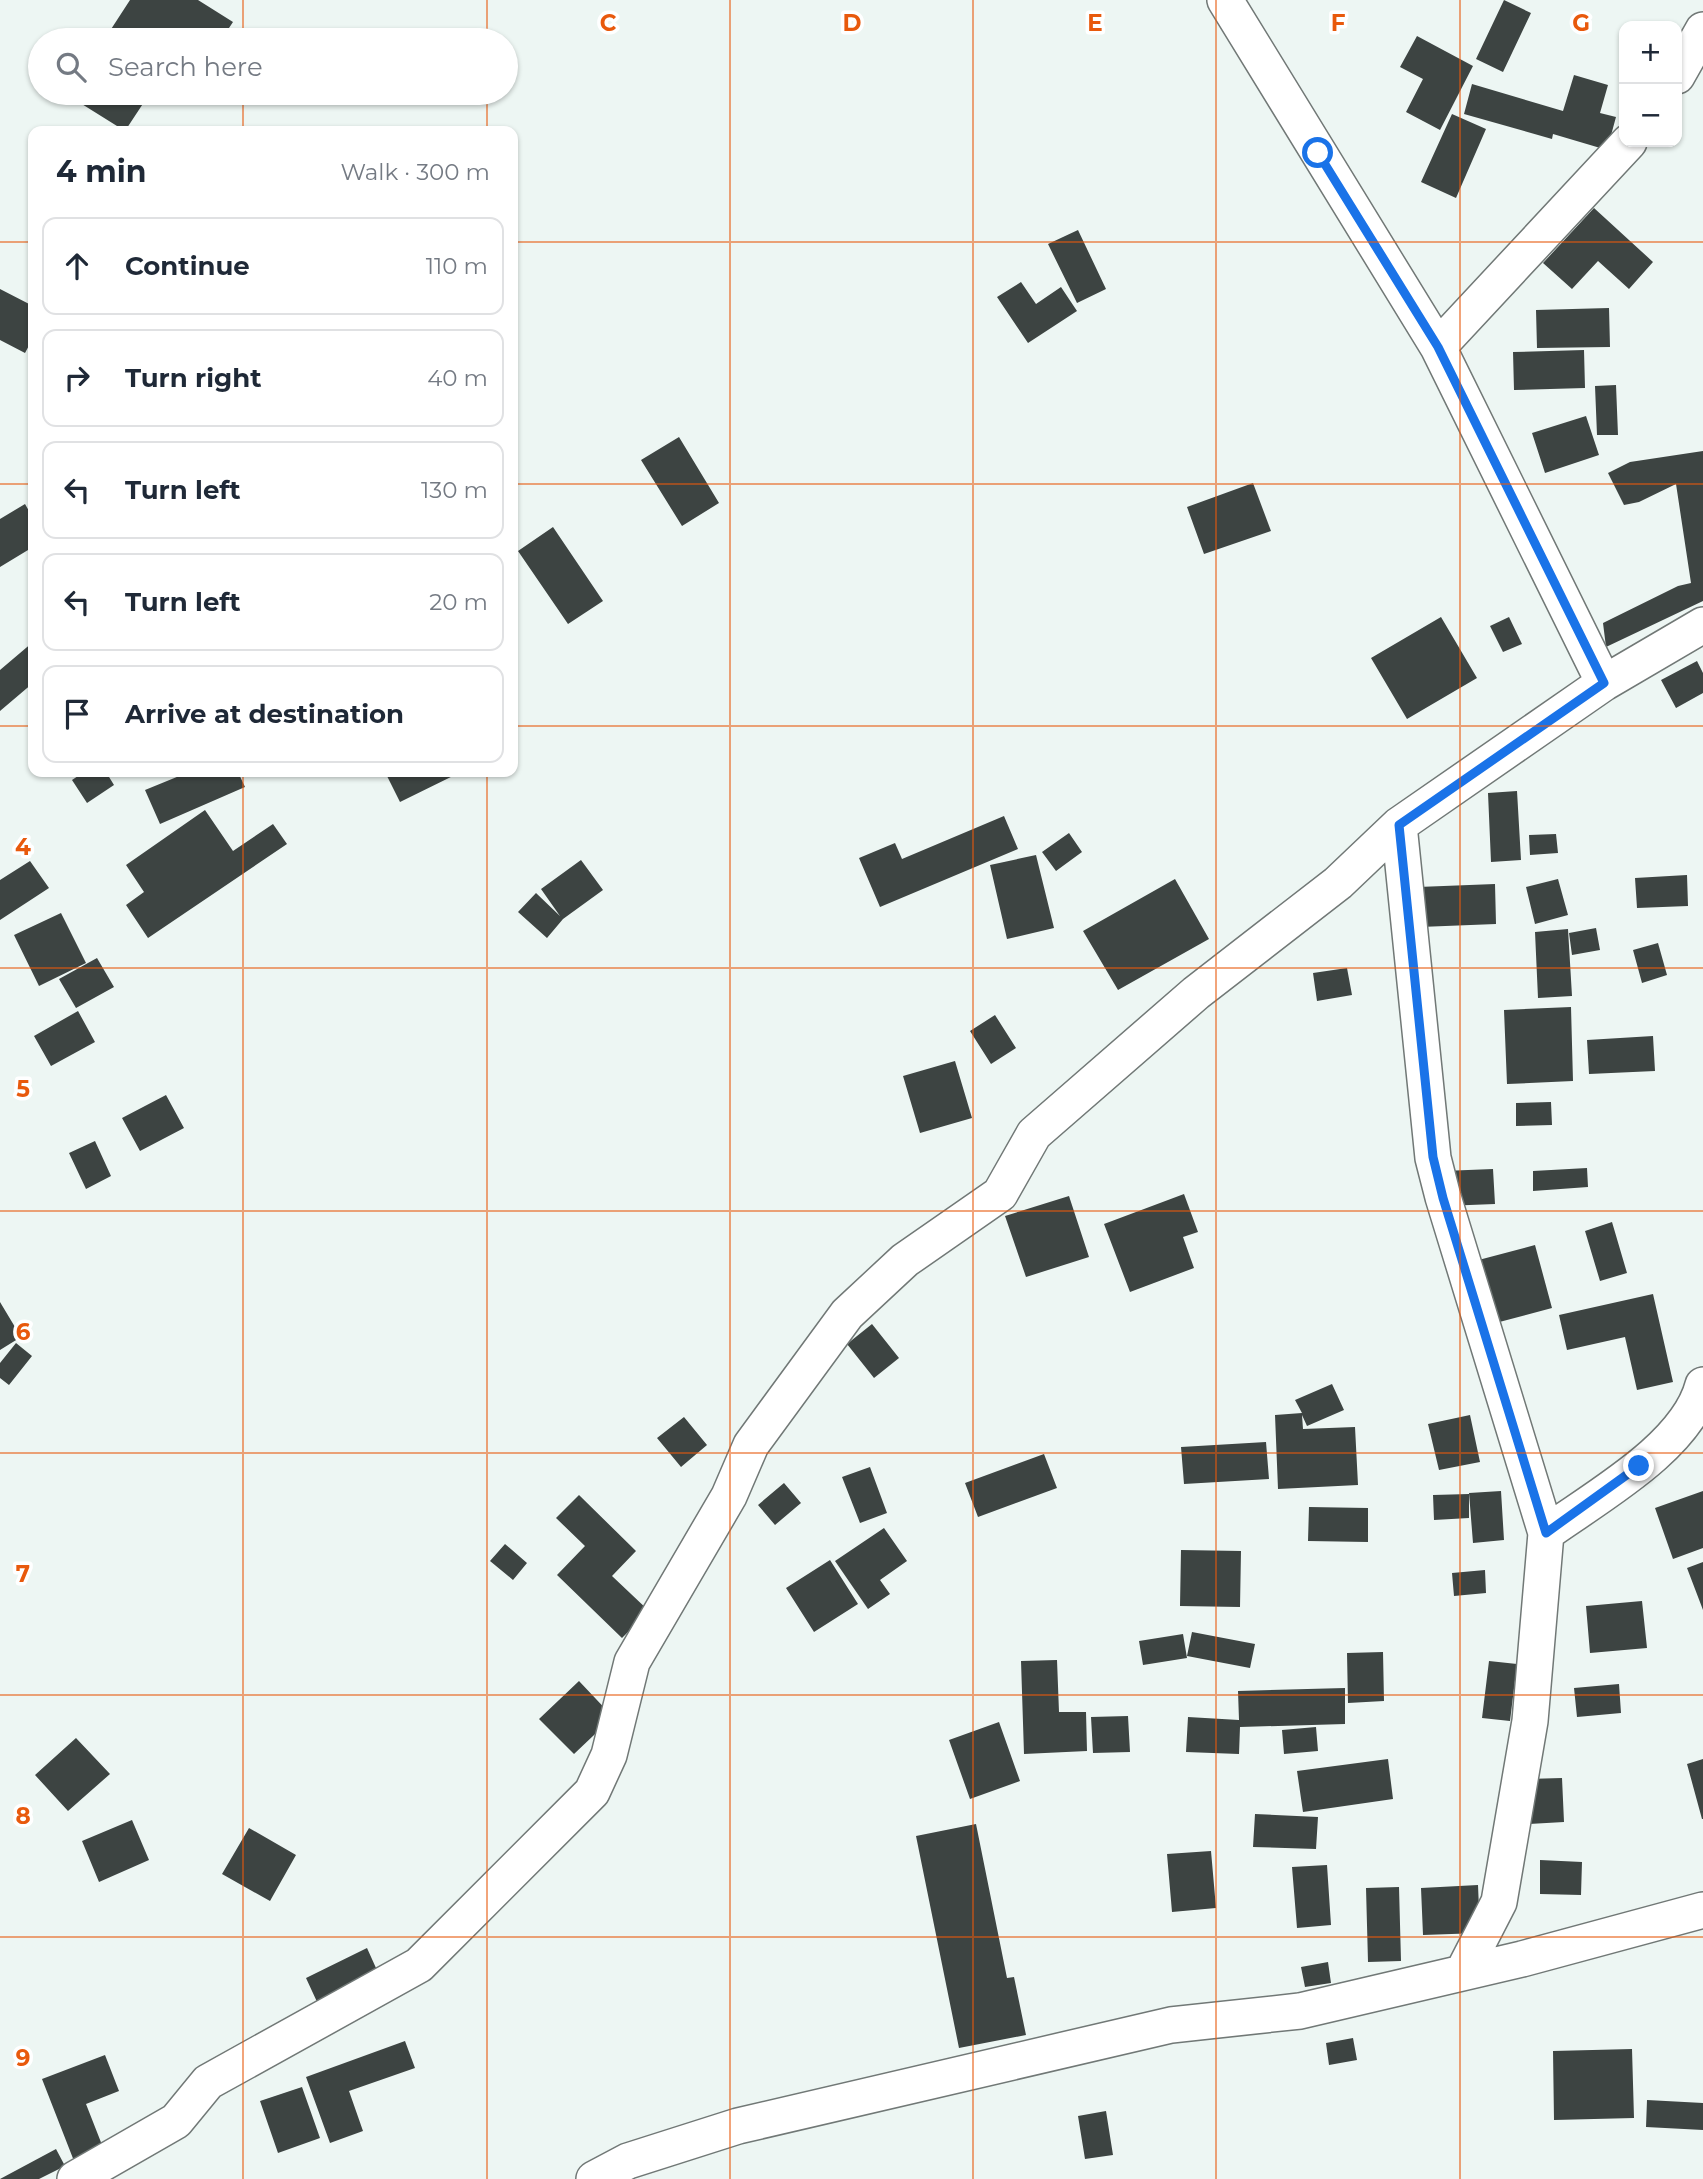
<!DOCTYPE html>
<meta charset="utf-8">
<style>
body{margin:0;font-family:Montserrat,sans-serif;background:#f2f2f3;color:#1f2937}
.controls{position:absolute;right:21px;top:21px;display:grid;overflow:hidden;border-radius:14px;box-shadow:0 2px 5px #0004}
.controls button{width:63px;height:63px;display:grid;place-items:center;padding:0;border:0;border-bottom:2px solid #e0e1e3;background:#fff;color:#1f2937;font:35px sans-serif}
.stop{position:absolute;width:21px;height:21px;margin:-16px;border:5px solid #1a73e8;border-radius:50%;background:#fff}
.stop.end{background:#1a73e8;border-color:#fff;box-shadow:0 2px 7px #0008}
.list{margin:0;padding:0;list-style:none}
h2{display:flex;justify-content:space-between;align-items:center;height:91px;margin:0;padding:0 28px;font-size:30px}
h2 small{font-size:23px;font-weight:400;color:#747a83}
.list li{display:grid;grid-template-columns:46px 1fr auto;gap:21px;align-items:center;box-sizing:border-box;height:98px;margin:0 14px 14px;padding:0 14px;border:2px solid #e0e1e3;border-radius:14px}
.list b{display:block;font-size:26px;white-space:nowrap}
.list em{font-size:23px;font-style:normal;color:#747a83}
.icon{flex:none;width:38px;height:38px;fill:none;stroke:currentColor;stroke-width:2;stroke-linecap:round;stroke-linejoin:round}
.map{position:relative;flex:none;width:1703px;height:2179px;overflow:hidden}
.search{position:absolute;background:#fff;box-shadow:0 2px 5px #0004;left:28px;top:28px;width:490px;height:77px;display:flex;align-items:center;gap:18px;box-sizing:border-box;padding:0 24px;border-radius:38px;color:#747a83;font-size:26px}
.panel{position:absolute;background:#fff;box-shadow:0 2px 5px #0004;left:28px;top:126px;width:490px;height:651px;border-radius:14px}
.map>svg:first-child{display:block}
.building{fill:#3d4442}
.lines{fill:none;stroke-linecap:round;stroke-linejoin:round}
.street-casing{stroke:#717876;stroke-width:38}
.street{stroke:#fff;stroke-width:35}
.route{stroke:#1a73e8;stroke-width:9}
.grid{fill:none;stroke:#e8590c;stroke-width:2;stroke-opacity:0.55}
.grid-label{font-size:23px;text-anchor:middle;font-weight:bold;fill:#e8590c;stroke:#fff;stroke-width:7;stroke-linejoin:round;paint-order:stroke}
</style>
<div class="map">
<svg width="1703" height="2179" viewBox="0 0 1703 2179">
<rect width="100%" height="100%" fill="#edf6f3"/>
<!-- building -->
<path class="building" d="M130,0H198L233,22L221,40H104Z
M1504,0L1531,13L1503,72L1476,59Z
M1417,36L1473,66L1440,130L1406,112L1423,79L1400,67Z
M1574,75L1608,85L1600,113L1616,117L1607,150L1553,134L1552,139L1464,114L1472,84L1563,111Z
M71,93H150L125,131L69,96Z
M1452,114L1486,129L1456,198L1421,182Z
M1594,208L1653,262L1629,289L1598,261L1572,289L1543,263Z
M1078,230L1106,289L1077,303L1048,244Z
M1021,282L1036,304L1061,287L1077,311L1028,343L997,297Z
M0,289L33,306V338L25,353L0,340Z
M1609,308L1610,347L1537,348L1536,310Z
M1584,350L1585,388L1514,390L1513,352Z
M1616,385L1618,435H1597L1595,386Z
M1586,416L1599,455L1545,473L1532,433Z
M679,437L719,503L682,526L641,460Z
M1703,451V601L1606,647L1603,623L1678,586L1691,583L1676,484L1639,502L1624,505L1608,473L1630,462Z
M1253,483L1271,531L1204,554L1187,507Z
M25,504L33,518V547L0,567V519Z
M553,527L603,601L568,624L518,551Z
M1441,617L1477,678L1407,719L1371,658Z
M1509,617L1522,644L1503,652L1490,626Z
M33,642V683L0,711V670Z
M1697,661L1703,673V693L1676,708L1661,680Z
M84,772H106L114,785L87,803L72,780Z
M189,772H238L245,787L160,824L145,790Z
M385,772H461L400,802Z
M1517,791L1521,860L1491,862L1488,793Z
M205,810L233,851L273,824L287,844L148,938L126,905L144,892L126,865Z
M1004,816L1018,849L880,907L859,858L895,843L902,859Z
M1069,833L1082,852L1056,871L1042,852Z
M1556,834L1558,853L1530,855L1529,835Z
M1036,855L1054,928L1007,939L990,865Z
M581,860L603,890L563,919L547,938L518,912L536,893L560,916L541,889Z
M30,861L49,888L0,920V880Z
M1687,875L1688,906L1637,908L1635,878Z
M1175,879L1209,939L1118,990L1083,931Z
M1558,879L1568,915L1535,924L1526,887Z
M1495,884L1496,924L1420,927L1418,887Z
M61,913L86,963L39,986L14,935Z
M1596,928L1600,950L1572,955L1569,933Z
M1568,929L1572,996L1538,998L1535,932Z
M1658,943L1667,975L1642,983L1633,950Z
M97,958L114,987L76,1008L59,979Z
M1347,968L1352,995L1317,1001L1313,973Z
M1571,1007L1573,1081L1507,1084L1504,1010Z
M78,1011L95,1042L51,1066L34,1036Z
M995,1015L1016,1048L991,1064L970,1031Z
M1653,1036L1655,1071L1589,1074L1587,1040Z
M955,1061L972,1118L920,1133L903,1076Z
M166,1095L184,1128L140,1151L122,1118Z
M1551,1102L1552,1125L1516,1126V1103Z
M95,1141L111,1176L86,1189L69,1153Z
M1587,1168L1588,1187L1533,1191V1171Z
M1493,1169L1495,1204L1444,1206L1443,1171Z
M1184,1194L1198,1232L1183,1237L1194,1268L1130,1292L1104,1224Z
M1069,1196L1089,1257L1026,1277L1005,1216Z
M1612,1222L1627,1273L1600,1281L1585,1231Z
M1535,1245L1552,1308L1488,1325L1471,1262Z
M1653,1294L1673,1382L1637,1390L1625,1337L1567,1350L1559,1315Z
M0,1302L21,1337L0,1350Z
M872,1324L899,1358L874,1378L847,1344Z
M16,1343L32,1356L9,1385L0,1378V1363Z
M1332,1384L1344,1410L1307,1426L1302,1415L1303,1429L1355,1427L1358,1485L1278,1489L1275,1415L1302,1413L1295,1400Z
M1470,1415L1480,1462L1439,1470L1428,1424Z
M684,1417L707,1445L681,1467L657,1438Z
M1266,1442L1269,1479L1184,1484L1181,1447Z
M1044,1454L1057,1488L978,1517L965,1483Z
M870,1467L887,1513L860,1523L842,1477Z
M784,1483L801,1503L775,1525L758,1505Z
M1501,1491L1504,1540L1473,1543L1469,1493Z
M1703,1491V1548L1673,1559L1655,1508Z
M1469,1494V1518L1434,1520L1433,1495Z
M579,1495L636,1551L612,1576L649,1611L622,1638L557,1575L585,1546L556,1518Z
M1309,1507L1368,1508V1542L1308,1541Z
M884,1528L907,1561L880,1580L890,1594L868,1609L835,1561Z
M505,1544L527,1563L513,1580L490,1561Z
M1181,1550L1241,1551L1240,1607L1180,1606Z
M830,1560L858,1604L814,1632L786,1588Z
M1703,1562V1610L1687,1568Z
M1485,1570L1486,1593L1454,1596L1452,1573Z
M1642,1601L1647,1648L1590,1653L1586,1606Z
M1192,1632L1255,1644L1250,1668L1187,1656Z
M1183,1634L1187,1658L1143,1665L1139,1641Z
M1383,1652L1384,1701L1348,1703L1347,1653Z
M1057,1660L1059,1712H1086L1087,1751L1024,1754L1021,1661Z
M1489,1661L1517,1664L1510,1721L1482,1718Z
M579,1681L613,1717L574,1754L539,1719Z
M1619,1684L1621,1713L1577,1717L1574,1688Z
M1345,1688V1724L1240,1727L1239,1754L1186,1752L1188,1717L1239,1720L1238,1691Z
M1128,1716L1130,1752L1093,1753L1091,1717Z
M999,1722L1020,1781L970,1799L949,1740Z
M1316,1727L1318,1751L1284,1754L1282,1730Z
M76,1738L110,1774L68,1811L35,1775Z
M1388,1759L1393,1799L1303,1812L1297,1771Z
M1703,1759V1819H1702L1687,1764Z
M1562,1778L1564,1822L1529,1824L1527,1779Z
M1255,1814L1318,1817L1316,1849L1253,1847Z
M132,1820L149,1860L99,1882L82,1841Z
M976,1824L1007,1978L1014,1977L1026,2035L959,2048L916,1836Z
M249,1828L296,1855L270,1901L222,1874Z
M1211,1851L1216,1908L1172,1912L1167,1854Z
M1540,1860L1582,1862L1581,1895L1540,1894Z
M1327,1865L1331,1925L1297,1928L1292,1867Z
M1478,1885L1480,1933L1423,1935L1421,1888Z
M1399,1887L1401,1961L1368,1962L1366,1888Z
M367,1948L385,1988L324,2017L306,1978Z
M1328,1962L1331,1983L1305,1987L1301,1967Z
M1353,2038L1357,2060L1329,2065L1326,2043Z
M405,2041L415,2068L349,2091L363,2131L330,2143L306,2077Z
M1632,2049L1634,2118L1554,2120L1553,2051Z
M105,2055L119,2091L86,2104L104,2150L74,2161L42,2079Z
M302,2087L320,2138L278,2153L260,2101Z
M1647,2100L1703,2103V2130L1646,2127Z
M1106,2111L1113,2155L1085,2159L1078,2116Z
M56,2149L65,2166L39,2179H0Z"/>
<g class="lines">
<defs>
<path id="street" d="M1225,0L1438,347L1604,683
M1677,76L1703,30
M1438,347L1629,142
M1399,825L1433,1158L1443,1197L1546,1533L1530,1721L1499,1902L1464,1970
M1546,1533C1596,1497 1687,1447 1703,1385
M75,2179L176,2121L208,2082L419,1965L592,1792L609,1755L632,1662L729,1496L751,1445L847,1314L905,1260L1000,1194L1034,1134L1196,993L1338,883L1399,825L1604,683L1703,625
M594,2179L628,2161L738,2126L1171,2025L1300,2011L1522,1959L1703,1910"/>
</defs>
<!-- street casing -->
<use href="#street" class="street-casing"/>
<!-- street -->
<use href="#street" class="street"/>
</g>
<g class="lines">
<!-- route -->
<path class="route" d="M1318,153L1438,347L1604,683L1399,825L1433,1157L1443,1198L1546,1533L1639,1466"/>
</g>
<!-- grid -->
<path class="grid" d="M243,0V40M487,0V40M730,0V2179M973,0V2179M1216,0V2179M1460,0V2179M243,93V131M487,93V131M0,242H33M513,242H1703M0,484H33M513,484H1703M0,726H33M513,726H1703M243,772V2179M487,772V2179M0,968H1703M0,1211H1703M0,1453H1703M0,1695H1703M0,1937H1703"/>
<g class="grid-label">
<text x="608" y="31">C</text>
<text x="852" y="31">D</text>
<text x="1095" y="31">E</text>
<text x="1338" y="31">F</text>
<text x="1581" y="31">G</text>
<text x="23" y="855">4</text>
<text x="23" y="1097">5</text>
<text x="23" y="1340">6</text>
<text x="23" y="1582">7</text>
<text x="23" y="1824">8</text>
<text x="23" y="2066">9</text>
</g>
</svg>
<div class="controls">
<button>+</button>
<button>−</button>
</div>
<div class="stop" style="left:1318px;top:153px"></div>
<div class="stop end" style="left:1639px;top:1466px"></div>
<div class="search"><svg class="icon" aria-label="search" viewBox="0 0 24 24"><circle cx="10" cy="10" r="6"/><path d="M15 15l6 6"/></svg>Search here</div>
<section class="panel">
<h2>4 min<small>Walk · 300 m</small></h2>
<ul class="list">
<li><svg class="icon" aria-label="ahead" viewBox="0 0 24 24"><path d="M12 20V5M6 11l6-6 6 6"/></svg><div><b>Continue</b></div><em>110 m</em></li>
<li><svg class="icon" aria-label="right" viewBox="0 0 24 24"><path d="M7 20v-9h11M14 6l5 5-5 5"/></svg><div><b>Turn right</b></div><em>40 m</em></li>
<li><svg class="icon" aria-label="left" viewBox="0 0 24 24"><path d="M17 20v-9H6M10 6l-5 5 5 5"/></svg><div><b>Turn left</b></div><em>130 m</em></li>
<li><svg class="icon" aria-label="left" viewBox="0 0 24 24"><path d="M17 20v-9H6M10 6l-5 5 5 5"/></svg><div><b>Turn left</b></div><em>20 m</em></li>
<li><svg class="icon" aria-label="arrive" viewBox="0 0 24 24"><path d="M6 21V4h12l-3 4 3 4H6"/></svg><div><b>Arrive at destination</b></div></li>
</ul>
</section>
</div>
